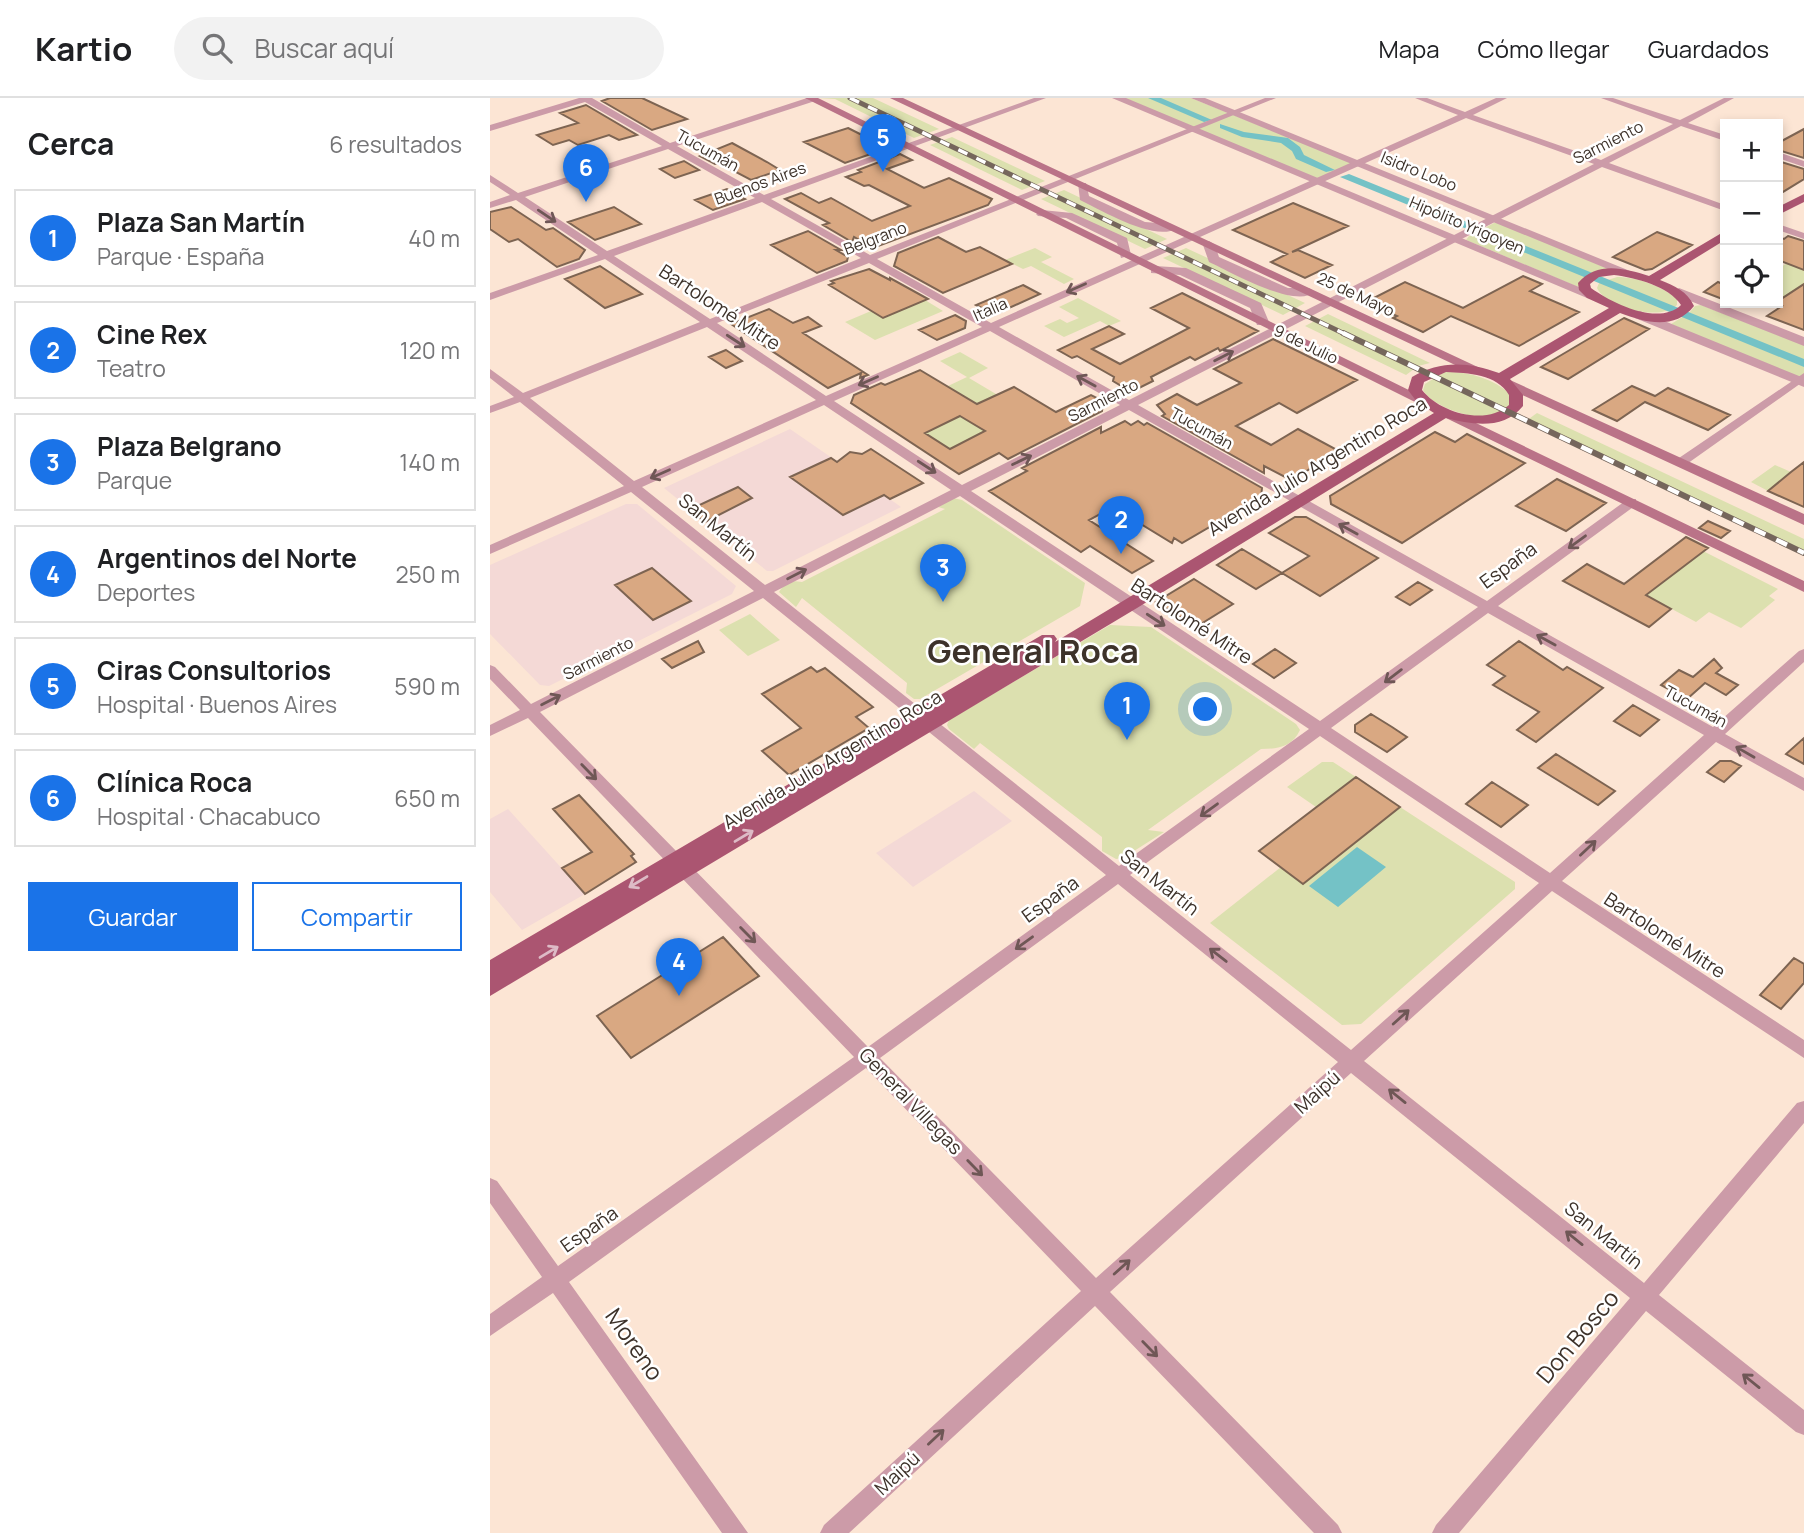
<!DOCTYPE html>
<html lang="es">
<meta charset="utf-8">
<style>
body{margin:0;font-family:Manrope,sans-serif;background:#f2f2f2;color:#202124}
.controls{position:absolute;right:21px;top:21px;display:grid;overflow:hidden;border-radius:0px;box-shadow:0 4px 10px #0003}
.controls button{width:63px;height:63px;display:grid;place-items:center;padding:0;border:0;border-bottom:2px solid #e0e0e0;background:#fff;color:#202124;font:35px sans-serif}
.you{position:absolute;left:716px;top:612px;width:24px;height:24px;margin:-18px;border:5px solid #fff;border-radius:50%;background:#1a73e8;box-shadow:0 0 0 10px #1a73e833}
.badge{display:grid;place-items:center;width:46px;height:46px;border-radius:50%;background:#1a73e8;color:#fff;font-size:23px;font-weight:700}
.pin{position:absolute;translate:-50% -58px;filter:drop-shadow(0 2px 4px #0008)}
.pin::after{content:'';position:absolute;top:37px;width:24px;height:21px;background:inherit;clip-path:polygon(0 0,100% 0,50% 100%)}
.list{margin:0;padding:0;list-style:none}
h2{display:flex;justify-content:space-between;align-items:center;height:91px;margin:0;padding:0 28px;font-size:30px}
h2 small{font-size:23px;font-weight:400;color:#757577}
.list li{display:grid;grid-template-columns:46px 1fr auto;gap:21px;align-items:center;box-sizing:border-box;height:98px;margin:0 14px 14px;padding:0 14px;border:2px solid #e0e0e0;border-radius:0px}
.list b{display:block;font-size:26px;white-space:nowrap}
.list p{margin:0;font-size:23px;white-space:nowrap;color:#757577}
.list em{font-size:23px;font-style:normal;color:#757577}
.actions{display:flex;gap:14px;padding:21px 28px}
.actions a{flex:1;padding:16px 0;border:2px solid #1a73e8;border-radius:0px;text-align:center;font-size:24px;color:#1a73e8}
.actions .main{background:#1a73e8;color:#fff}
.icon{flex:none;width:38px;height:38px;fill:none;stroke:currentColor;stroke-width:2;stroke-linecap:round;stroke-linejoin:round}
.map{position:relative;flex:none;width:1314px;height:1435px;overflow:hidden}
header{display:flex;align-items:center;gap:42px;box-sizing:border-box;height:98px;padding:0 35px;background:#fff;border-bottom:2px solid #e0e0e0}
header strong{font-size:33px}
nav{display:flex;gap:38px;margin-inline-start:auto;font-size:24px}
.search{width:490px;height:63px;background:#f2f2f2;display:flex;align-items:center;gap:18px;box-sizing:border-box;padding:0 24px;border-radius:38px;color:#757577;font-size:26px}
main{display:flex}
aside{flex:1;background:#fff}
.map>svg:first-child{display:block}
.education{fill:#f4d9d6}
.green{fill:#dce0af}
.water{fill:#74c2c6}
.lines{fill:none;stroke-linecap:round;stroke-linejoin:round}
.canal{fill:#74c2c6;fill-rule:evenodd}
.building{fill:#d9a882;stroke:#7d6452;stroke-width:2;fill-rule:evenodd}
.minor{fill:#cc9ba8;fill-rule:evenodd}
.tertiary{fill:#cc9ba8;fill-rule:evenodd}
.secondary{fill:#ba7388;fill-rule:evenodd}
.primary{fill:#ab5571;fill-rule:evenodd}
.rail-far1-casing{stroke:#75665c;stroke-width:5}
.rail-casing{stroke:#75665c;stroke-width:6}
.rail-far1{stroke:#fff;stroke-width:3.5;stroke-dasharray:10;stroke-linecap:butt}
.rail{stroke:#fff;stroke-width:4.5;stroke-dasharray:12;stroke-linecap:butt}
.oneway{stroke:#6f5756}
.oneway2{stroke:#ddbbc6}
.labels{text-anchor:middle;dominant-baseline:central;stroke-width:5;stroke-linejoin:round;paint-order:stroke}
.far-street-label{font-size:16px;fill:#3d322a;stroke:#fff}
.street-label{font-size:19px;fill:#3d322a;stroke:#fff}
.near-street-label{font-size:23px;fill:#3d322a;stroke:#fff}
.town-label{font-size:33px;font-weight:bold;fill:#3d322a;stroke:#fff}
</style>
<header>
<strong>Kartio</strong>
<div class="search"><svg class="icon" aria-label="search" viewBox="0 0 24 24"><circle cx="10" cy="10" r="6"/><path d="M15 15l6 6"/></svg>Buscar aquí</div>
<nav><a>Mapa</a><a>Cómo llegar</a><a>Guardados</a></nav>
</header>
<main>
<aside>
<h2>Cerca<small>6 resultados</small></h2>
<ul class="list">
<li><span class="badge">1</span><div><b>Plaza San Martín</b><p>Parque · España</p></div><em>40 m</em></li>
<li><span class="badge">2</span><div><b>Cine Rex</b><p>Teatro</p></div><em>120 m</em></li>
<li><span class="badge">3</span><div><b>Plaza Belgrano</b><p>Parque</p></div><em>140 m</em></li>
<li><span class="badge">4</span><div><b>Argentinos del Norte</b><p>Deportes</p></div><em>250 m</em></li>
<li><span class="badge">5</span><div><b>Ciras Consultorios</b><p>Hospital · Buenos Aires</p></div><em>590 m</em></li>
<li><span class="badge">6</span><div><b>Clínica Roca</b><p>Hospital · Chacabuco</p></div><em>650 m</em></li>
</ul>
<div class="actions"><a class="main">Guardar</a><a>Compartir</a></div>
</aside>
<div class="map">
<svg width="1314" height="1435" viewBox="0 0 1314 1435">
<rect width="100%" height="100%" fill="#fce5d4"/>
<!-- education -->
<path class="education" d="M300,331L361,373L391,398L394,397L411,409L283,473H277L174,390Z
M136,406H147L246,488L242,496L59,588L50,587L0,536V467Z
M484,693L522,723L423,789L386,755Z
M18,711L95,796L32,832L0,794V721Z"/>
<!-- green -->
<path class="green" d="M328,0H383L449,31L424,40L345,1Z
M634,0H701L866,66L827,81Z
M462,39L466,41L555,83L532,92L440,47Z
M574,92L677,141L655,151L551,101Z
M1004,125H1010L1123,171L1088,189L976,142L979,138Z
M545,150L562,159L551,164L584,181L574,186L541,168L533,171L515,162Z
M696,150L815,205L793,217L673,160Z
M1297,165L1314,172V186L1288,203V171Z
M1127,179C1147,179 1172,188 1187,201V207C1171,224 1116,210 1107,190L1109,185Z
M588,200L631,223L619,228L610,223L574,239L554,228L570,221L577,225L589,220L569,209Z
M435,202L453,213L385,242L355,224L381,213L394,220Z
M1211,207L1314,247V283L1181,226L1199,215L1205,208Z
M838,216L940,265L928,268L916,277L815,228Z
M470,254L498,270L479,280L511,299L491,308L458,288L477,279L450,263Z
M954,274C977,273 1003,280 1020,296L1021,308C1015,311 1007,318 1001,319C983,322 941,308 933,292L935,286Z
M1047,315L1314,441V456L1036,323Z
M470,318L495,333L460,351L435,335Z
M1285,367L1301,374L1278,393L1261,384Z
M463,400L472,402L595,485L590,508L430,601H424L416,595L417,585L312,500L306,509L289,494C296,484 300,482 312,484L455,411L448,409Z
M1213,453L1288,491L1279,498L1285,502L1251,530L1219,514L1206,524L1156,497Z
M260,516L290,542L258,558L229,532Z
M620,527L661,529L806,626L810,632C802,649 788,651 771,651L658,732L674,734L633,760L626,761L612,753V739L490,645L484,651L459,631L457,627L459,622Z
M832,664H843L866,679L826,709L797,689Z
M910,709L1025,784V791L871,926L852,927L720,825L791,769L813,785Z"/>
<!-- water -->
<path class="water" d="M859,76L1314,261V269L850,79Z
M867,749L896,769L848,809L819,788Z"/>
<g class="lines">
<!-- canal -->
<path class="canal" d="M658,0H671L722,22L714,24Z
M730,26L754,34L798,40L810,49L814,57L845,72L836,74L806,61L802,53L791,45L752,39L730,30Z"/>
</g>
<!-- building -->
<path class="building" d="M120,0H152L197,21L162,32L112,3Z
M96,7L147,37L129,42L119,37L88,47L79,42L63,47L47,37L88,25L70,15Z
M358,30L398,50L355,65L314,44Z
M1314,31V60L1288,52V45Z
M242,45L277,64L290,72L261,82L229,65L225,66L210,58Z
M410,56L422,62L397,71L434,90L459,80L502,101L498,107L383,150L364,139L362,144L333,127L339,125L295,101L311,95L329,105L341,100L382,123L420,108L379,87L374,88L356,79L371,74L368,72Z
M194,63L209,72L185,80L170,71Z
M1288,63L1314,71V81L1288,97Z
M237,91L255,101L223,112L205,102Z
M803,105L858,128L802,154L808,152L842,167L815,180L781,164L797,156L743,132Z
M21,109L56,132L63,130L95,152L89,161L67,169L28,141L19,144L0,131V114Z
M124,109L151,126L105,142L78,124Z
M318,133L351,152H346L358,159L357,163L327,175L281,147Z
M1167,134L1202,147L1162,171L1155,172L1123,159Z
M1298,138L1314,143V172L1288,162V139L1294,141Z
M448,139L476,154L490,149L522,166L453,195L404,168L408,155Z
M110,168L152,196L115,210L75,181Z
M379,171L400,182V180L438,201L393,220L339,187L344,185L341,183Z
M1033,178L1052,186L1040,193L1089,214L1029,248L961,218L933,234L903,220L907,218L876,204L915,184L973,210Z
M1228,184L1235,187V202L1214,194Z
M1314,186V232L1277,218L1292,208L1285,205Z
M533,187L550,196L508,215H501L486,207Z
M692,195L768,233L730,253L728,250L705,262L700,259L661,279L663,283L645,292H638L623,283L624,279L587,258L582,260L568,252L619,228L634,236L602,251L630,266L699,230L661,210Z
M279,211L303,225L318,219L331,228L313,235L378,277L370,280L371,275L338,290L241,226Z
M465,217L476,223L475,230L447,242L429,232Z
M1134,220L1159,231L1078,281L1051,269Z
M783,241L867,282L807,315L789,305L746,328L781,347L808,331L849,353L805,380H797L774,368V375L672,318L675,316L667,307L687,296L707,307L751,285L724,271Z
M236,252L242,256L252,263L236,270L219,259Z
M430,272L487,306L524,289L566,314L601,297L613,303L612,313L518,361L509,355L469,376L361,305L364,297L391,285L395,287ZM470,318L495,333L460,351L435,335Z
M1142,288L1165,298L1178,290L1240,317L1218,332L1155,304L1127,323L1103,312Z
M635,323L641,327L648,323L654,327L657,325L772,390L771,399L692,445L684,440L682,445L623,409L599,422L663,463L642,475L600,448L591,454L499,393L537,373L532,370L611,329V335Z
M945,334L965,344L977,336L1035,365L912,445L841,406L840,398Z
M381,351L433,385L400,401L394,397L353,417L300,379L341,360L347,364L360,354L372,356Z
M1314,364V409L1278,393L1301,374Z
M1067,381L1116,405L1076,433L1026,408Z
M248,389L262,400L215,424L199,412Z
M805,419H816L888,460L830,498L792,475L819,458L779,435Z
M1218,423L1240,433L1231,440L1209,430Z
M1196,439L1218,450L1156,497L1181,511L1159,529L1073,483L1097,466L1134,486Z
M752,451L792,475L766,491L727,467Z
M162,470L201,503L163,522L125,487Z
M704,481L743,506L706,529L666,504Z
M928,484L942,492L920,507L906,499Z
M208,543L214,554L182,570L172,561Z
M1029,543L1073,572L1077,569L1113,590L1046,644L1027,632L1049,614L1003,587L1015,578L997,567Z
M785,551L806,565L784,580L763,566Z
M1224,561L1232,570L1226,575L1248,587L1236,597L1215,585L1197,601L1171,587L1189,572L1203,579Z
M321,569L327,574L335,570L383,609L366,619L379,630L299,677L272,653L311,630L272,596Z
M1143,607L1169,622L1150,638L1124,623Z
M881,616L902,629L917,639L897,654L865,634V627Z
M1314,640V666L1296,656Z
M1066,656L1125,693L1108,707L1048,670Z
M1230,663H1241L1251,668L1234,684L1217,674Z
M866,679L910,709L813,786L769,753Z
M1002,684L1038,707L1011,729L976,706Z
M89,697L144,756L141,758L146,764L95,796L72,770L102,754L63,711Z
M233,839L269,878L141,960L107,918Z
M1304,860L1314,866V885L1291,911L1270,897Z"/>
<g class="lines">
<!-- minor -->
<path class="minor" d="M89,0H102L180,45L317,0H326L325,3L187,48L274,97L544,0H556L281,101L380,157L775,0H786L387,161L501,225L968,17L925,0H937L975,14L1006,0H1017L983,17L1111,62L1183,26L1111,0H1123L1190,22L1234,0H1244L1198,25L1235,37V43L1191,28L1119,65L1235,107V113L1112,69L648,307L997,503L1138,401H1146V407L1008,508L1223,629L1309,553L1314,551V564L1235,636L1314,680V693L1226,644L1072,783L1314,942V960L1062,793L874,963L1154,1185L1307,1005L1314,1003V1025L1169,1197L1314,1312V1337L1306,1334L1156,1213L969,1435H942L946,1427L1140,1200L861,975L620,1194L848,1427L852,1435H824L605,1208L359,1435H330L334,1427L591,1193L376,970L79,1184L258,1435H232L63,1195L0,1238V1216L52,1179L0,1105V1080L7,1083L68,1168L364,959L38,620L0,638V627L30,612L0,581V567L5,569L41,606L264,493L141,394L0,456V447L134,388L30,304L0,315V308L24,299L0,280V271L33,295L210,224L115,161L0,202V195L108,157L26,102L0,110V104L20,97L0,84V77L28,95L172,48L95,4L0,33V27ZM976,20L1104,66L639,302L509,229ZM178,51L265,100L117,153L35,99ZM272,104L371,160L220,221L124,158ZM379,165L492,229L336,298L227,225ZM217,229L326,302L144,383L40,300ZM500,233L630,307L472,387L344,303ZM334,307L461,392L275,487L152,389ZM639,312L988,509L830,623L481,393ZM470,398L819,631L629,768L284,494ZM273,500L616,777L378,949L50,614ZM998,515L1214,637L1060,775L841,630ZM830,638L1049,785L861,952L640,777ZM628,786L848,964L606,1180L390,960Z
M1288,54L1314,63V69L1288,60Z
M1288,126L1314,135V141L1288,132Z
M1314,275V283L1194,368H1186V362Z"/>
<!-- tertiary -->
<path class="tertiary" d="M622,0H636L1108,197L1102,201L1097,200Z
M701,0H715L1145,175L1139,179L1135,178Z
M588,85H596L599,98L655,124L681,126L687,130C666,145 611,112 590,102Z
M552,112L582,115L637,140L641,157L631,160L627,145L576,120L548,118L546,116Z
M719,143L725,147L729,159L798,190H819L825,194C804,211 741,174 719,164L713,147Z
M665,168L696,170L771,205L779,224L777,227H767L760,210L690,177L661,175V169Z
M1189,190L1314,239V248L1185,197L1183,194Z
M1150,213L1314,280V289L1145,220V214Z"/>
<!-- secondary -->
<path class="secondary" d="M315,0H328L939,302L937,305H927Z
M400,0H413L992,271L985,275L980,274Z
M1020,282L1314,416V427L1015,289V283Z
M961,313L1314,483V494L956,320L954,317Z"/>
<!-- primary -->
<path class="primary" d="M1314,96V104L1288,117V109Z
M1235,133V142L1170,182C1185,188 1197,193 1204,208C1185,232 1156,225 1130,215L1020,281L1033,297V308C1014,332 983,327 956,320L647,510L0,898V862L552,537H564L567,541L565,544L944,315L927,304L918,292L922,279C950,262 979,264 1009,275L1119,210L1097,200L1089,192L1088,185C1107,163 1134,170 1159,178ZM1124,177C1146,180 1179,188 1191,207C1169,228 1123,206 1101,190L1100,186L1109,179ZM956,274C978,275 1007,276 1019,297V307C996,328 950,315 932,292L934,284Z"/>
<defs>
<path id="rail-far1" d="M360,0L857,237"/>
<path id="rail" d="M853,235L1314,455"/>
</defs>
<!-- rail-far1 casing -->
<use href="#rail-far1" class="rail-far1-casing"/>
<!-- rail casing -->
<use href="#rail" class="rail-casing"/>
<!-- rail-far1 -->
<use href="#rail-far1" class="rail-far1"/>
<!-- rail -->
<use href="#rail" class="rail"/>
</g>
<!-- one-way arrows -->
<defs><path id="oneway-shaft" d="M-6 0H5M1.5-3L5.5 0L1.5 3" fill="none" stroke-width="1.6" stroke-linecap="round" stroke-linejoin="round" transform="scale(1.75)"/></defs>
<g class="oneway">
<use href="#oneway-shaft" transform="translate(57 118) rotate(34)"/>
<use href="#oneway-shaft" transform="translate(586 190) rotate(156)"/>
<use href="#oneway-shaft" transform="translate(246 243) rotate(33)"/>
<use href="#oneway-shaft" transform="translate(734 258) rotate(-27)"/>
<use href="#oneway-shaft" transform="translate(378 283) rotate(156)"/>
<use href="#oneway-shaft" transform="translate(596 283) rotate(-151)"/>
<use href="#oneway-shaft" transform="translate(532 362) rotate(-26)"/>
<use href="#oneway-shaft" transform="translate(437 369) rotate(33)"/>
<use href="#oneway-shaft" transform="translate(170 376) rotate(156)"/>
<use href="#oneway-shaft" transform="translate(858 431) rotate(-151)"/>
<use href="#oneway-shaft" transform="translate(1087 444) rotate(144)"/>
<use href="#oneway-shaft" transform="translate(307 476) rotate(-27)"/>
<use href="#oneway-shaft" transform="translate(666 522) rotate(33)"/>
<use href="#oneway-shaft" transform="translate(1056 542) rotate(-151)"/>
<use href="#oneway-shaft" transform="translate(903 578) rotate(143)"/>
<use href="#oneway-shaft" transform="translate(61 602) rotate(-27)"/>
<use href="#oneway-shaft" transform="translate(1255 654) rotate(-150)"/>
<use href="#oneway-shaft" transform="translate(99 674) rotate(46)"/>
<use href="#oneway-shaft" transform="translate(719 712) rotate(144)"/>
<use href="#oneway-shaft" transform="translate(1098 750) rotate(-43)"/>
<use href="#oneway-shaft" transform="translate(258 837) rotate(45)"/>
<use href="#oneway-shaft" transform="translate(534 845) rotate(144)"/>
<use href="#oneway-shaft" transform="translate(728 857) rotate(-142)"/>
<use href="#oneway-shaft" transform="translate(911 919) rotate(-42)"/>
<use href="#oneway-shaft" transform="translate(907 998) rotate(-141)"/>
<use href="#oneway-shaft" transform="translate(485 1070) rotate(46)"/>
<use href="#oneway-shaft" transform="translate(1084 1140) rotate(-141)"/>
<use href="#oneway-shaft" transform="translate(632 1169) rotate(-42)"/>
<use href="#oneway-shaft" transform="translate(660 1251) rotate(46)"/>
<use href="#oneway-shaft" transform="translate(1261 1283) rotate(-141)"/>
<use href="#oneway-shaft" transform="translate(446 1339) rotate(-43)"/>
</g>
<g class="oneway2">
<use href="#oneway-shaft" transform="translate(254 738) rotate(-31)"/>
<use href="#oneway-shaft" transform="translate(148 784) rotate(149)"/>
<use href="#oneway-shaft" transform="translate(59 854) rotate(-31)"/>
</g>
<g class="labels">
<!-- far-street labels -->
<g class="far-street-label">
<text transform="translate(1118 44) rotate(-27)">Sarmiento</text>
<text transform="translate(218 52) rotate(29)">Tucumán</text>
<text transform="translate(929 73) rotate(22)">Isidro Lobo</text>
<text transform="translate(270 85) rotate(-20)">Buenos Aires</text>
<text transform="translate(977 127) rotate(23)">Hipólito Yrigoyen</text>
<text transform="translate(385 140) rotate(-21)">Belgrano</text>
<text transform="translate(866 196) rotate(25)">25 de Mayo</text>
<text transform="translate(500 211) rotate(-24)">Italia</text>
<text transform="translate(816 246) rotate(26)">9 de Julio</text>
<text transform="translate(613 302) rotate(-27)">Sarmiento</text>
<text transform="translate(712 330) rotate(29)">Tucumán</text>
<text transform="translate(108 560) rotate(-27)">Sarmiento</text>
<text transform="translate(1206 608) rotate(29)">Tucumán</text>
</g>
<!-- street labels -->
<g class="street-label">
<text transform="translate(230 209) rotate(33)">Bartolomé Mitre</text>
<text transform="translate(827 368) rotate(-31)">Avenida Julio Argentino Roca</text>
<text transform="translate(228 429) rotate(39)">San Martín</text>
<text transform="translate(1018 467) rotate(-36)">España</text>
<text transform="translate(702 523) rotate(33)">Bartolomé Mitre</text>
<text transform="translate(342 661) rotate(-31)">Avenida Julio Argentino Roca</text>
<text transform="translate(670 784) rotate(38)">San Martín</text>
<text transform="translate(560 801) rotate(-36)">España</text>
<text transform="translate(1175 837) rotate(33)">Bartolomé Mitre</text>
<text transform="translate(827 994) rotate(-42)">Maipú</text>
<text transform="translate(421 1003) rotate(46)">General Villegas</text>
<text transform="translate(99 1131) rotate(-35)">España</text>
<text transform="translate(1114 1137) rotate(39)">San Martín</text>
<text transform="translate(407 1375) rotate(-43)">Maipú</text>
</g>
<!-- near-street labels -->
<g class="near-street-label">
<text transform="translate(1087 1238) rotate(-50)">Don Bosco</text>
<text transform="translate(145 1246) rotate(55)">Moreno</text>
</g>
<!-- town labels -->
<g class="town-label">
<text x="543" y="552">General Roca</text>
</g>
</g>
</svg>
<div class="controls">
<button>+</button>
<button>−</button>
<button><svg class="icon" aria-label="locate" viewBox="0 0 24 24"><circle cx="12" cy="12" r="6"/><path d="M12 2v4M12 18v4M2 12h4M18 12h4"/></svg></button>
</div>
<div class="you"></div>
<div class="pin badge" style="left:637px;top:642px">1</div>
<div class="pin badge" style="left:631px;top:456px">2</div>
<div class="pin badge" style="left:453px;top:504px">3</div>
<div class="pin badge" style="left:189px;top:898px">4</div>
<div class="pin badge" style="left:393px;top:74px">5</div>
<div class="pin badge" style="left:96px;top:104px">6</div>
</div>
</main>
